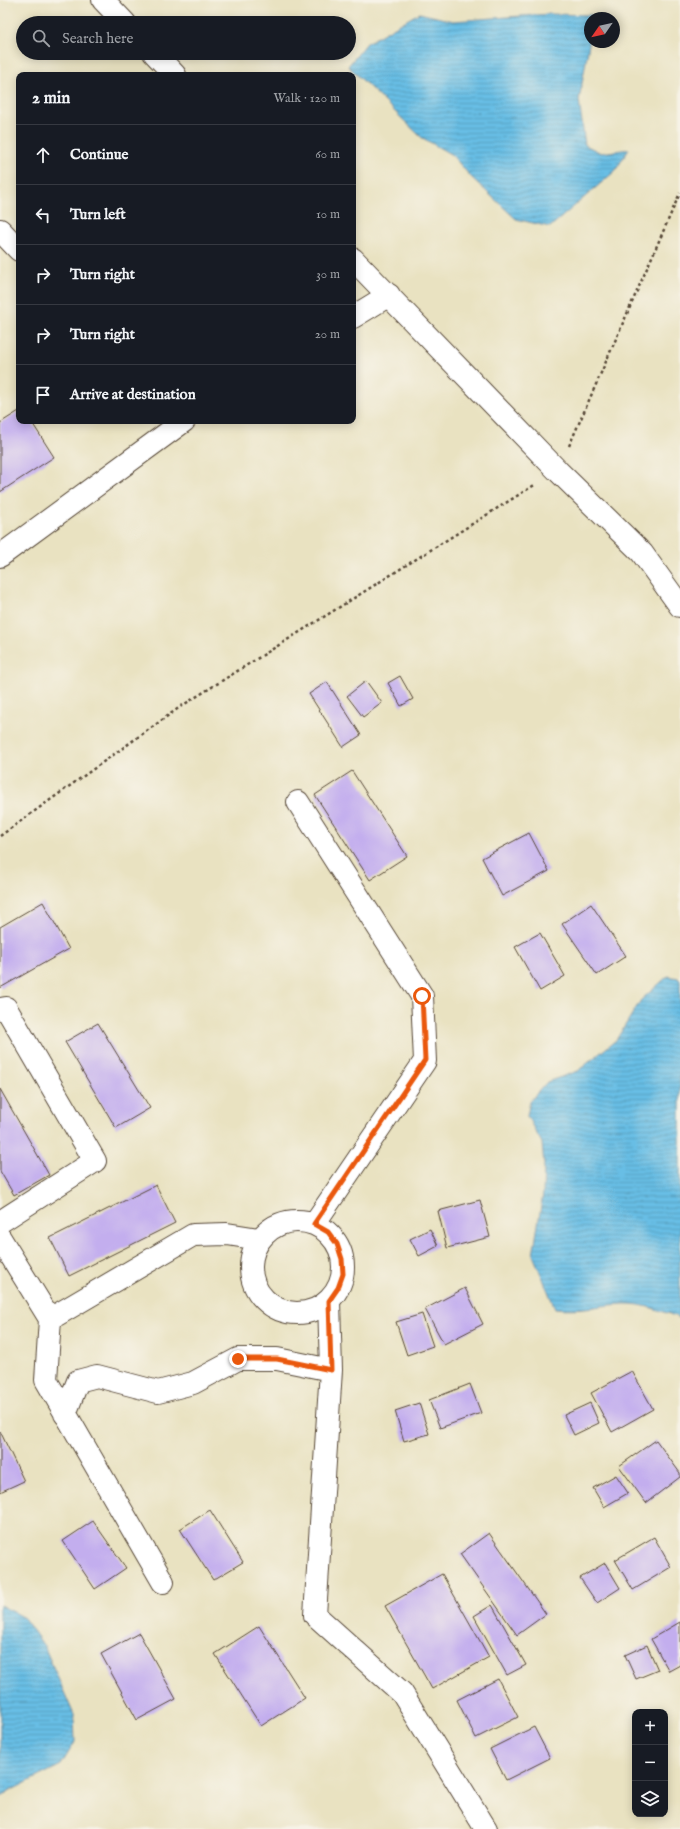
<!DOCTYPE html>
<meta charset="utf-8">
<style>
body{margin:0;font-family:"IM FELL English",serif;background:#242831;color:#f1f3f6}
.controls{position:absolute;right:12px;bottom:12px;display:grid;overflow:hidden;border-radius:8px;box-shadow:0 2px 10px #0003}
.controls button{width:36px;height:36px;display:grid;place-items:center;padding:0;border:0;border-bottom:1px solid #363941;background:#171b24;color:#f1f3f6;font:20px sans-serif}
.compass{position:absolute;left:584px;top:12px;width:36px;height:36px;border-radius:50%;background:#171b24;box-shadow:0 2px 10px #0003;rotate:236deg}
.stop{position:absolute;width:12px;height:12px;margin:-9px;border:3px solid #ea580c;border-radius:50%;background:#fff}
.stop.end{background:#ea580c;border-color:#fff;box-shadow:0 1px 4px #0008}
.list{margin:0;padding:0;list-style:none}
h2{display:flex;justify-content:space-between;align-items:center;height:52px;margin:0;padding:0 16px;font-size:17px}
h2 small{font-size:13px;font-weight:400;color:#9ea1a6}
.list li{display:grid;grid-template-columns:26px 1fr auto;gap:12px;align-items:center;box-sizing:border-box;height:60px;padding:0 16px;border-top:1px solid #363941}
.list b{display:block;font-size:15px;white-space:nowrap}
.list em{font-size:13px;font-style:normal;color:#9ea1a6}
.icon{flex:none;width:22px;height:22px;fill:none;stroke:currentColor;stroke-width:2;stroke-linecap:round;stroke-linejoin:round}
.map{position:relative;flex:none;width:680px;height:1829px;overflow:hidden}
.search{position:absolute;background:#171b24;box-shadow:0 2px 10px #0003;left:16px;top:16px;width:340px;height:44px;display:flex;align-items:center;gap:10px;box-sizing:border-box;padding:0 14px;border-radius:22px;color:#9ea1a6;font-size:15px}
.panel{position:absolute;background:#171b24;box-shadow:0 2px 10px #0003;left:16px;top:72px;width:340px;height:352px;border-radius:8px}
.map>svg:first-child{display:block}
.water{fill:url(#water-rules);stroke:#527482}
.building{fill:#c3aeee}
.lines{fill:none;stroke-linecap:round;stroke-linejoin:round}
.minor-casing{stroke:#554636;stroke-width:24}
.path{stroke:#554636;stroke-width:2.5;stroke-dasharray:3 3;stroke-linecap:butt}
.minor{stroke:#fff;stroke-width:22}
.route{stroke:#ea580c;stroke-width:5}
</style>
<div class="map">
<svg width="680" height="1829" viewBox="0 0 680 1829">
<defs>
<pattern id="water-rules" width="6" height="5" patternUnits="userSpaceOnUse"><rect width="6" height="5" fill="#68bee5"/><path d="M0 2.5h6" fill="none" stroke="#579bb9"/></pattern>
</defs>
<rect width="100%" height="100%" fill="#f7f3e8"/>
<filter id="ink" filterUnits="userSpaceOnUse"><feTurbulence type="fractalNoise" baseFrequency=".025" numOctaves="2"/><feDisplacementMap in="SourceGraphic" scale="8" xChannelSelector="R" yChannelSelector="G"/><feConvolveMatrix kernelMatrix="1 2 1 2 8 2 1 2 1" color-interpolation-filters="sRGB"/></filter>
<filter id="wash" filterUnits="userSpaceOnUse"><feTurbulence type="fractalNoise" baseFrequency=".012" numOctaves="4" result="noise"/><feDisplacementMap in="SourceGraphic" scale="16" xChannelSelector="R" yChannelSelector="G"/><feGaussianBlur stdDeviation="0.9" result="paint"/><feColorMatrix in="noise" values="0 0 0 0 0 0 0 0 0 0 0 0 0 0 0 0 0 1.4 0 .05"/><feComposite in="paint" operator="in"/></filter>
<g filter="url(#wash)">
<rect width="100%" height="100%" fill="#e9e2c1"/>
<!-- water -->
<path class="water" d="M419,13L453,21L549,14L594,15V18H590V39L579,100L585,145L601,153L629,149L615,171L550,227L516,219L471,177L452,155L421,137L348,66L367,43Z
M668,976L678,978L680,981V1318C662,1311 643,1303 623,1304C599,1305 580,1311 555,1308L533,1255L543,1194L544,1165L542,1143L527,1116L530,1101L547,1082L578,1071L616,1040L641,1000Z
M0,1605L24,1618L44,1646L74,1715L75,1742L61,1765L0,1796Z"/>
<g id="blocks">
<!-- building -->
<path class="building" d="M19,411V421H31L54,457L0,492V423Z
M400,676L413,699L401,706L388,683Z
M366,681L382,703L363,717L347,696Z
M327,682L361,735L343,747L309,694Z
M352,771L407,856L370,880L315,795Z
M529,833L549,871L502,896L482,858Z
M43,902L69,949L0,988V927Z
M591,904L626,956L597,975L562,924Z
M540,933L565,976L540,991L515,947Z
M98,1023L150,1108L116,1128L65,1042Z
M0,1089L49,1175L14,1195L0,1171Z
M156,1185L175,1223L69,1276L50,1238Z
M480,1200L490,1237L447,1248L438,1211Z
M430,1229L438,1246L419,1256L410,1239Z
M465,1288L483,1324L444,1344L425,1309Z
M422,1314L433,1346L407,1355L396,1322Z
M632,1371L653,1409L612,1432L591,1393Z
M470,1384L481,1413L440,1428L429,1400Z
M419,1403L429,1434L404,1441L395,1411Z
M590,1403L599,1423L574,1435L564,1415Z
M0,1431L24,1481L0,1492Z
M656,1440L680,1473V1477L646,1503L619,1466Z
M616,1475L628,1493L604,1507L593,1488Z
M210,1510L243,1562L213,1580L180,1529Z
M93,1521L126,1568L95,1589L63,1541Z
M489,1533L546,1614L517,1635L460,1554Z
M654,1537L671,1567L633,1590L615,1560Z
M605,1563L620,1588L597,1603L580,1578Z
M442,1574L489,1657L432,1689L385,1606Z
M492,1605L526,1665L507,1675L474,1616Z
M680,1622V1665L669,1671L651,1639Z
M259,1626L305,1698L261,1726L215,1654Z
M139,1633L176,1699L137,1720L101,1654Z
M647,1645L658,1670L636,1679L625,1655Z
M498,1679L518,1717L476,1738L457,1700Z
M534,1727L550,1758L506,1780L490,1749Z"/>
</g>
</g>
<g filter="url(#ink)">
<use href="#blocks" fill-opacity="0" stroke="#554636" stroke-width="1"/>
<g class="lines">
<defs>
<path id="minor" d="M103,0L125,23
M154,53L175,75
M0,230L19,250
M353,259L558,471L642,553L680,606
M353,317L389,295
M0,556L184,421
M298,802L422,996L425,1061L314,1224
M0,1009L6,1008L95,1161L0,1222
M251 1267a46 46 0 1 1 92 0a46 46 0 1 1-92 0Z
M0,1238L50,1319L46,1380L163,1582
M50,1319L193,1235L227,1234L259,1239
M331,1370L315,1615L402,1693L486,1829
M65,1414L78,1381L97,1376L158,1392L193,1383L238,1359H277L331,1370L329,1301"/>
</defs>
<!-- minor casing -->
<use href="#minor" class="minor-casing"/>
<!-- path -->
<path class="path" d="M569,446L680,193
M0,836L180,707L536,484"/>
<!-- minor -->
<use href="#minor" class="minor"/>
</g>
</g>
<g class="lines" filter="url(#ink)">
<!-- route -->
<path class="route" d="M238,1359H277L331,1370L329,1301L338,1288L343,1274L342,1259L337,1244L328,1232L314,1224L425,1060L422,996"/>
</g>
</svg>
<div class="controls">
<button>+</button>
<button>−</button>
<button><svg class="icon" aria-label="layers" viewBox="0 0 24 24"><path d="M12 4l9 5-9 5-9-5zM3 14l9 5 9-5"/></svg></button>
</div>
<svg class="compass" viewBox="-18 -18 36 36"><path d="M0-13l5 13h-10z" fill="#e53935"/><path d="M0 13l5-13h-10z" fill="#9ea1a6"/></svg>
<div class="stop" style="left:422px;top:996px"></div>
<div class="stop end" style="left:238px;top:1359px"></div>
<div class="search"><svg class="icon" aria-label="search" viewBox="0 0 24 24"><circle cx="10" cy="10" r="6"/><path d="M15 15l6 6"/></svg>Search here</div>
<section class="panel">
<h2>2 min<small>Walk · 120 m</small></h2>
<ul class="list">
<li><svg class="icon" aria-label="ahead" viewBox="0 0 24 24"><path d="M12 20V5M6 11l6-6 6 6"/></svg><div><b>Continue</b></div><em>60 m</em></li>
<li><svg class="icon" aria-label="left" viewBox="0 0 24 24"><path d="M17 20v-9H6M10 6l-5 5 5 5"/></svg><div><b>Turn left</b></div><em>10 m</em></li>
<li><svg class="icon" aria-label="right" viewBox="0 0 24 24"><path d="M7 20v-9h11M14 6l5 5-5 5"/></svg><div><b>Turn right</b></div><em>30 m</em></li>
<li><svg class="icon" aria-label="right" viewBox="0 0 24 24"><path d="M7 20v-9h11M14 6l5 5-5 5"/></svg><div><b>Turn right</b></div><em>20 m</em></li>
<li><svg class="icon" aria-label="arrive" viewBox="0 0 24 24"><path d="M6 21V4h12l-3 4 3 4H6"/></svg><div><b>Arrive at destination</b></div></li>
</ul>
</section>
</div>
